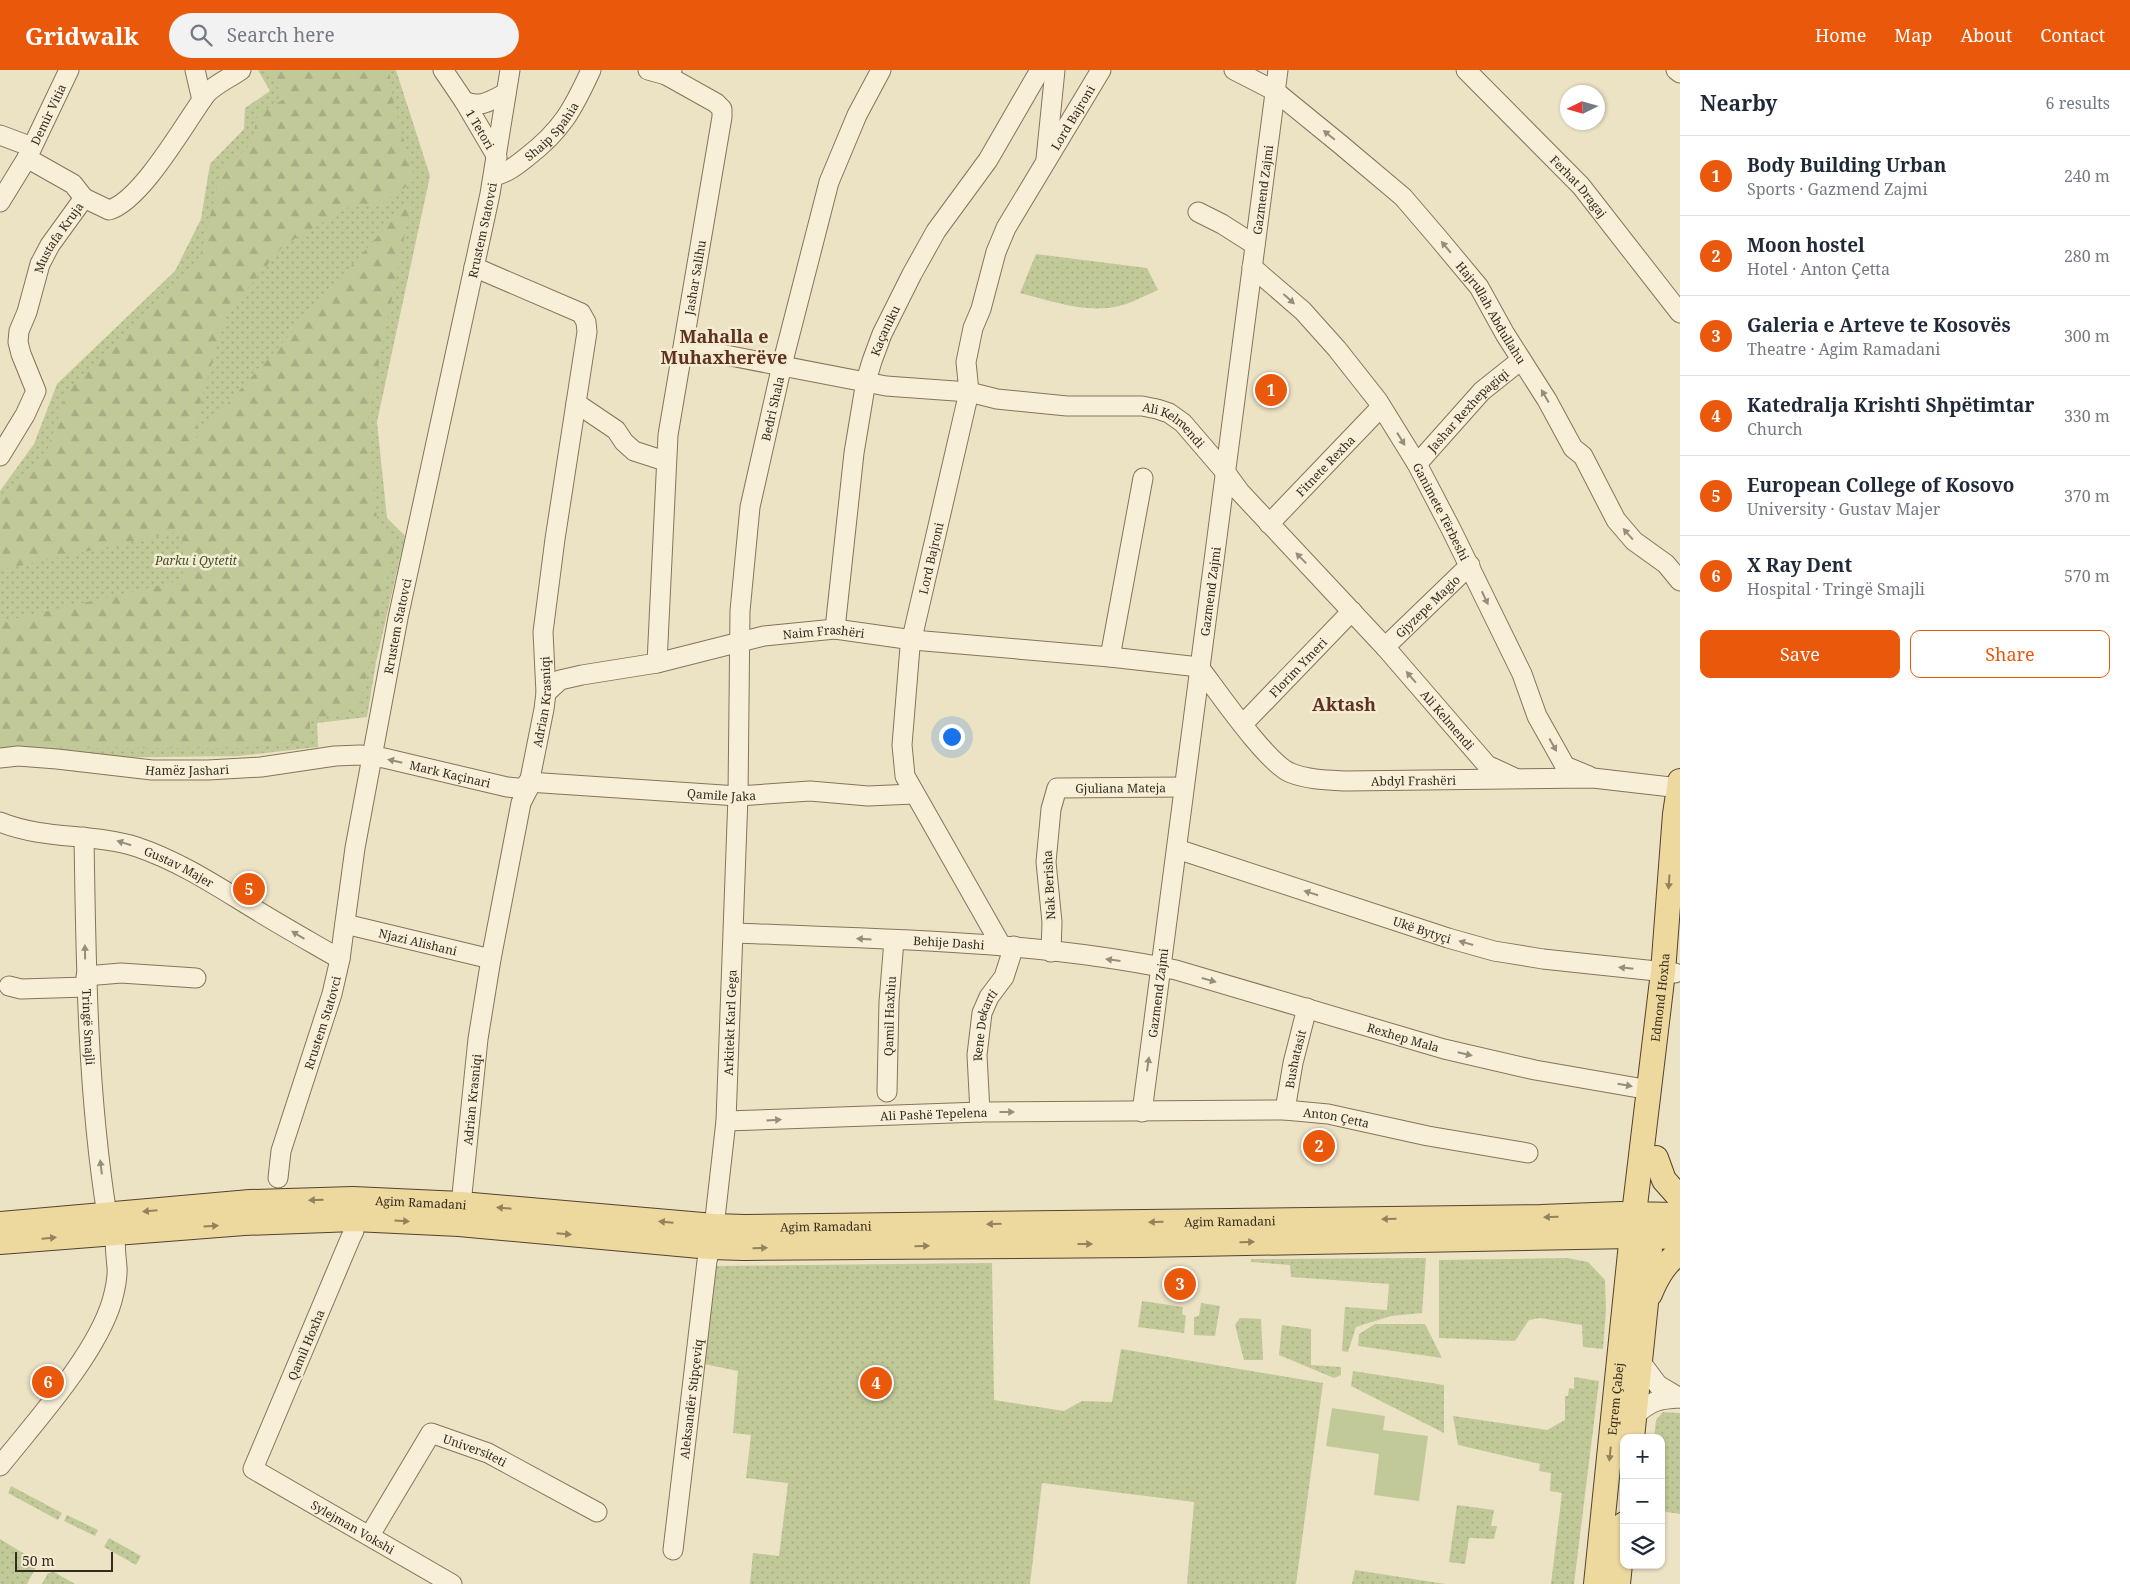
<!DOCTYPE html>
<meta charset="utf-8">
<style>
body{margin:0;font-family:"Noto Serif",serif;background:#f2f2f3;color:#1f2937}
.controls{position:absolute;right:15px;bottom:15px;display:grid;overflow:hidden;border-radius:10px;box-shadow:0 1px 4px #0004}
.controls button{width:45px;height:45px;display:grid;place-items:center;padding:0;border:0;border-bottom:1px solid #e0e1e3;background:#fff;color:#1f2937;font:25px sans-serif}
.compass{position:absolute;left:1560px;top:15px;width:45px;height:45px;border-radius:50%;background:#fff;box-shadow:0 1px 4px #0004;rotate:265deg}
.scale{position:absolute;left:15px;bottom:12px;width:98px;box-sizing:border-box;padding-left:5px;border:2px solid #362b1f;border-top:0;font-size:14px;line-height:18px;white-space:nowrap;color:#362b1f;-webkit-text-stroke:4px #f3ecd3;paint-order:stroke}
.you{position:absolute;left:951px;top:666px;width:18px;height:18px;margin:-12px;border:4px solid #fff;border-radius:50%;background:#1a73e8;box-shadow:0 0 0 8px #1a73e833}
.badge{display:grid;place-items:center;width:32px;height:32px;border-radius:50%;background:#ea580c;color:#fff;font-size:16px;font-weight:700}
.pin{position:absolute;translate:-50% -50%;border:2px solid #fff;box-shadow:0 1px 5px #0006}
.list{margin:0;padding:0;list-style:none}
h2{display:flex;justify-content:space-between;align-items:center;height:65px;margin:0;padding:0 20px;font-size:21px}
h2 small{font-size:16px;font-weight:400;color:#747a83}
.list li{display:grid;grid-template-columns:32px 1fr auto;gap:15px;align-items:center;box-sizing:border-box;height:80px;padding:0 20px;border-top:1px solid #e0e1e3}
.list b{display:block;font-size:19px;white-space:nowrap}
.list p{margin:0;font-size:16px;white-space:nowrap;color:#747a83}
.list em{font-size:16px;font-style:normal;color:#747a83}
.actions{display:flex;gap:10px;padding:15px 20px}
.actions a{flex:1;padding:11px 0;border:1px solid #ea580c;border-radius:10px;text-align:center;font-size:18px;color:#ea580c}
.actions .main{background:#ea580c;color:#fff}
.icon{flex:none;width:28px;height:28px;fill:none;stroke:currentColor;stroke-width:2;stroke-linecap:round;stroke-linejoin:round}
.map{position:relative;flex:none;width:1680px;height:1514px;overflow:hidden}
header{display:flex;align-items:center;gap:30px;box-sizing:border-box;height:70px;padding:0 25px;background:#ea580c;color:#fff}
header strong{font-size:24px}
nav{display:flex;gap:28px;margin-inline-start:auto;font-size:18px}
.search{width:350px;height:45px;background:#f2f2f3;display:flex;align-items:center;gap:12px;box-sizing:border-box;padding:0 18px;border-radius:28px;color:#747a83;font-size:19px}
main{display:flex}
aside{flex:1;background:#fff}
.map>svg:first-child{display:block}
.grass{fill:url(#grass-dots)}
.forest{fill:url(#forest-firs)}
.garden{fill:#c1c998}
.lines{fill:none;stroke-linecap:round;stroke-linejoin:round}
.minor-casing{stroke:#85745b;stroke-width:21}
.major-casing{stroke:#53422f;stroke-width:26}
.minor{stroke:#f7efd7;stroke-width:19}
.major{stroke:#edd89d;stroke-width:24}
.oneway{fill:#968d7b}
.oneway2{fill:#92825e}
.labels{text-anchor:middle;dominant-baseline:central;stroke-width:5;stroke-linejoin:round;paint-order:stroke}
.street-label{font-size:12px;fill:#362b1f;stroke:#f3ecd3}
.park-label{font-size:12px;font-style:italic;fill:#445126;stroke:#f3ecd3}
.district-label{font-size:18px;font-weight:bold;fill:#603120;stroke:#f3ecd3}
</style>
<header>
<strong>Gridwalk</strong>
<div class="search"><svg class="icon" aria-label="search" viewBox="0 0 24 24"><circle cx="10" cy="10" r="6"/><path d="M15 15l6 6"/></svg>Search here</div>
<nav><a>Home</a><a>Map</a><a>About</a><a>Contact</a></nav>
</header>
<main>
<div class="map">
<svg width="1680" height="1514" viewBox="0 0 1680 1514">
<defs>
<pattern id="grass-dots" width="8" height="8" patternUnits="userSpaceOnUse" patternTransform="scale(1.25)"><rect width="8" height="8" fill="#c1c998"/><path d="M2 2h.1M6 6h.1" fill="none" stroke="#a6ad83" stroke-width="1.8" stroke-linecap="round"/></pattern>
<pattern id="forest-firs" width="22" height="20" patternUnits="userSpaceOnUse" patternTransform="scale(1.25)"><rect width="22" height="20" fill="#c1c998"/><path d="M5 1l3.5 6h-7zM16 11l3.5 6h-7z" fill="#a6ad83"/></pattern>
</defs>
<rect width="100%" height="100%" fill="#ece2c4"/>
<!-- grass -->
<path class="grass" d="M258,0H396L430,106L377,352L387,448L405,466L376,592L367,647L317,653L318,677L238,686L0,689V421L34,374L57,314L175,201L201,149L210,94L244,59L245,38L270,21Z
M1036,184L1147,198L1158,220C1146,225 1132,233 1119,236C1086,244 1052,231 1020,223Z
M1426,1188L1422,1243L1391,1246L1356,1257L1348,1282L1342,1281L1345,1237L1387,1240L1389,1214L1291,1207L1290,1195L1251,1192V1189Z
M1567,1188L1588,1192L1605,1210L1606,1240L1603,1279L1583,1277L1582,1255L1540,1248L1529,1250L1515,1271L1439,1268V1190Z
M992,1193L994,1330L1064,1341L1082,1331L1112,1332L1121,1279L1323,1313L1296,1514H1187L1194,1432L1042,1413L1030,1514H750L753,1483L779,1486L788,1413L746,1408L751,1365L733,1363L738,1301L704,1294L714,1196Z
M1142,1231L1183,1237L1182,1244L1186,1246L1184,1263L1138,1257Z
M1201,1233L1220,1236L1215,1266L1194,1265V1247L1199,1246Z
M1240,1248L1261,1249L1263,1290H1244L1235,1255Z
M1375,1254H1425L1442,1288L1358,1276L1359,1264Z
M1282,1255L1311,1259V1295L1341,1297V1305L1334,1308L1279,1285Z
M1353,1301L1444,1315V1363L1351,1316Z
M1574,1307L1599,1311L1574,1514H1551L1562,1423L1550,1421L1551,1403L1539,1401L1540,1394L1458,1375L1453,1346L1547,1360L1565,1350V1326H1568L1569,1318L1574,1319Z
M1663,1342L1680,1343V1444L1661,1441V1368H1654L1656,1350Z
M11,1416L62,1443L58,1450L8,1423Z
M1457,1435L1494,1440L1491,1456H1497L1494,1469L1469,1468L1465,1494L1449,1492Z
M67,1445L98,1460L95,1466L64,1451Z
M109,1468L141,1486L136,1495L104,1477Z
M0,1469L36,1491V1497L27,1514H0Z
M1355,1500L1445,1514H1352Z
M54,1502L75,1514H42L48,1503Z"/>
<!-- forest -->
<path class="forest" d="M268,0H389L394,35L415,110L382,134L349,137L284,175L227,243L201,330L195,370L412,128L368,348L377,451L396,468L359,640L310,649V670L242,678H19L0,677V552L183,510L182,461L0,500V434L46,383L68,319L180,214L200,186L221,102L251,74L258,44L284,29Z"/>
<!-- garden -->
<path class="garden" d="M1332,1338L1385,1346L1383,1360L1428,1366L1419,1431L1374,1425L1379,1384L1326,1376Z"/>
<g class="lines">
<defs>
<g id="minor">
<path d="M195,0L202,30"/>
<path id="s1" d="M443,0L464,31L497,87"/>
<path d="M648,0L666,5L672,0"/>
<path id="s2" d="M1234,0L1275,21L1340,74L1403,127L1439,169L1479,217L1505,264L1547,330L1573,378L1583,386L1616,450L1634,471L1666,494L1680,511"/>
<path id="s3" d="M1466,0L1581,116L1680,243"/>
<path d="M1676,0L1680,3"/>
<path d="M464,31C480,39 492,30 506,23"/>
<path d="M0,65L32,77"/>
<path d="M27,88L73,114L84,128"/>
<path d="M1046,89L1055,0"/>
<path id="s4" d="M494,106C507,103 517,95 527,87C562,60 573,39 591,0"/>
<path d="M84,128L109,140C141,131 184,55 204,27C211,16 230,8 241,0"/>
<path id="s5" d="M0,132L27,88L69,0"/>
<path d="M1198,142L1222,154L1255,175"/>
<path id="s6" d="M1252,197L1303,241L1337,279L1378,331L1417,394L1451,459L1522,604L1537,646L1565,696L1589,706"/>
<path id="s7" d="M684,277L886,316L969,322L997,329L1067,336H1142L1157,339L1169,343L1183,353L1226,403L1240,422L1385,577L1487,695L1515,708"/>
<path d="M576,333L616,360L624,372L634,381L665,391"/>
<path id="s8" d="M0,386L25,345L36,321L21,284L18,272L19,261L27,242L40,194L50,175L84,128"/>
<path id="s9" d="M1417,394L1482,321L1521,290"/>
<path id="s10" d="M1269,454L1381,337"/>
<path id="s11" d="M835,559L854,383L866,311L872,291L882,264L912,204L936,161L988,90L1040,0"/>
<path id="s12" d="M1385,577L1470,495"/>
<path d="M1110,587L1143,408"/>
<path id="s13" d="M657,593L668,365L722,47V39L716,33L666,5"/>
<path id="s14" d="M546,623L560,610L582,605L657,593L764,566L835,559L913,570L1110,587L1199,597C1217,620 1267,694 1291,703C1309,710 1328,710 1347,711L1593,708L1680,718"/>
<path id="s15" d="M1243,654L1352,541"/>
<path id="s16" d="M0,688L18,686L57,689L152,700H208L261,697L335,686L360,685L384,688L507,717L528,719"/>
<path id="s17" d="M528,712L738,726L810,721L868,726L914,724"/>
<path id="s18" d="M0,752C44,770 93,763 137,777C178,791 212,813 248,835C278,854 309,871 340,889"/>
<path id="s19" d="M84,767C86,893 87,1020 107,1145"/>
<path id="s20" d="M1177,779L1448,868L1494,881L1543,889L1675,903"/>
<path id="s21" d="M345,854L491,889"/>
<path id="s22" d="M734,863C881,869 1031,870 1176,900L1444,979L1535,1000L1650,1020"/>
<path id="s23" d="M1001,875L905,706L902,675L910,577L969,322L966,292L973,258L981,239L996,182L1006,158L1101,0"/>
<path id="s24" d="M1051,882L1052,852L1046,792L1051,739L1057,718L1184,717"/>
<path d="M86,906L121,903L196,908"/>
<path d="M9,916L21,919L86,917"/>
<path id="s25" d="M887,1022L889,932L894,870"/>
<path id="s26" d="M1285,1040L1293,993L1307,938"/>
<path id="s27" d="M980,1042L977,985L982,943L989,927L1004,907L1014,876"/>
<path id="s28" d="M1142,1042L1278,0"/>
<path id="s29" d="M726,1051L980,1042L1285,1040L1328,1044L1428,1066L1528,1083"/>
<path id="s30" d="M278,1108L281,1081L332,924L340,889L355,778L398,548L490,124L510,0"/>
<path id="s31" d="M461,1134L478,969L491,889L521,733L528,719L544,639L546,623L543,562L555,469L587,262L586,252L581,243L474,197"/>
<path id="s32" d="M354,1149V1161L351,1167L253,1399L452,1514"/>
<path d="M1640,1291L1658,1315L1680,1328"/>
<path d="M1634,1346C1651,1331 1658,1329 1680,1328"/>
<path d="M0,1396C35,1352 96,1285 112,1231C115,1220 118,1208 117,1197C116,1185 114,1174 116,1162"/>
<path id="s33" d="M370,1465L431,1363L488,1383L597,1442"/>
<path id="s34" d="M673,1480L707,1191L713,1166L726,1051L738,726L740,541L750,437L782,295L829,112L857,45L881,0"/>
</g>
<g id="major">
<path d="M1656,1088L1664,1110L1680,1128"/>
<path id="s35" d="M0,1154L250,1132L353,1129L461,1134L714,1156L745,1157L1541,1147L1621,1144L1680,1145"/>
<path d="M0,1172L244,1153L354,1149L459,1154L711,1177L744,1178L1142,1175L1632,1166L1680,1167"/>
<path d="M1650,1224C1657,1207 1665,1193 1680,1182"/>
<path d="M1632,1368L1646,1233L1652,1151"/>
<path id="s36" d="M1596,1514L1634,1144L1663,902L1675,744L1680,711"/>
<path d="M1618,1514L1624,1454"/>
</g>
</defs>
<!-- minor casing -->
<use href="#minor" class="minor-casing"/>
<!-- major casing -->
<use href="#major" class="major-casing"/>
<!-- minor -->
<use href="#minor" class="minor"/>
<!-- major -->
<use href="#major" class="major"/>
</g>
<!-- one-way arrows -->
<defs><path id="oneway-solid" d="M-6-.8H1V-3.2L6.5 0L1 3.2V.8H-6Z" transform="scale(1.25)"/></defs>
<g class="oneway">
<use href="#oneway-solid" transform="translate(1329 65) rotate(-141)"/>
<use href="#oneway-solid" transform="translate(1446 177) rotate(-130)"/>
<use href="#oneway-solid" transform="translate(1289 229) rotate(42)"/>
<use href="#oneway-solid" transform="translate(1545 326) rotate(-120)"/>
<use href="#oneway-solid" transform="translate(1401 369) rotate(58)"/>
<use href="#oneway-solid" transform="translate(1628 464) rotate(-131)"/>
<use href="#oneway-solid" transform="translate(1301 488) rotate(-134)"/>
<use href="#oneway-solid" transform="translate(1485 528) rotate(65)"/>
<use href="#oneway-solid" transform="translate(1411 607) rotate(-131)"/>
<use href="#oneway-solid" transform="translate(1553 675) rotate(61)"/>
<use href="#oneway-solid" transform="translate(395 691) rotate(-167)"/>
<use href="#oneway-solid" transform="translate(124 773) rotate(-163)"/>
<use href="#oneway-solid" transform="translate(1311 823) rotate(-162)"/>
<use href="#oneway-solid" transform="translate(298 865) rotate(-149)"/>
<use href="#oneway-solid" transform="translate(864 869) rotate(-177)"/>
<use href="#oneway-solid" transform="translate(1466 873) rotate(-164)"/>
<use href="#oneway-solid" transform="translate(85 882) rotate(-91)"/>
<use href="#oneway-solid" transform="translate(1113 890) rotate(-173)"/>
<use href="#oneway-solid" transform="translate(1626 898) rotate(-174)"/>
<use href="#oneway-solid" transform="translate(1209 910) rotate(16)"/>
<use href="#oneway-solid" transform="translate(1465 984) rotate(13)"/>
<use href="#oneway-solid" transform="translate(1148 994) rotate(-82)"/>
<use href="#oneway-solid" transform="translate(1625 1015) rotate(10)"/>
<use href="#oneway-solid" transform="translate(1007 1042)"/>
<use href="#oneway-solid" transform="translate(774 1050) rotate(-3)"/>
<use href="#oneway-solid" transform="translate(101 1097) rotate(-97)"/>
</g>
<g class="oneway2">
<use href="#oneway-solid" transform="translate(1669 812) rotate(94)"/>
<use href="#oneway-solid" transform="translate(316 1130) rotate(178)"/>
<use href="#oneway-solid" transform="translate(504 1138) rotate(-175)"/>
<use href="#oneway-solid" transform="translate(150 1141) rotate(175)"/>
<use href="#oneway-solid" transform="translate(1551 1147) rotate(179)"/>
<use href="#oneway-solid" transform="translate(1389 1149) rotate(179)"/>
<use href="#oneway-solid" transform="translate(402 1151) rotate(3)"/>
<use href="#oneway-solid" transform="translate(666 1152) rotate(-175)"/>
<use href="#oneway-solid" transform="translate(1156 1152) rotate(179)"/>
<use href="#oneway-solid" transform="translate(994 1154) rotate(179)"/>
<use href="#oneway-solid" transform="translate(211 1156) rotate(-4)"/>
<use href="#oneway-solid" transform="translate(564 1164) rotate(5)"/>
<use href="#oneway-solid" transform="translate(49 1168) rotate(-5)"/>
<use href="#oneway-solid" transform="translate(1247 1172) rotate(-1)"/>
<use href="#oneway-solid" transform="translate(1085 1174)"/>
<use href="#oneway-solid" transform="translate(922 1176) rotate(-1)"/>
<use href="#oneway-solid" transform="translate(760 1178) rotate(-1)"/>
<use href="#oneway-solid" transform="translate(1610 1384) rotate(96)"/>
</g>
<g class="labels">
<!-- street labels -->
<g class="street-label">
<text stroke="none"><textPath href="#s5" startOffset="100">Demir Vitia</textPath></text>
<text stroke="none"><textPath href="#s23" startOffset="885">Lord Bajroni</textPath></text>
<text stroke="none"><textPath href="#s1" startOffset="70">1 Tetori</textPath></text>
<text stroke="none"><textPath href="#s4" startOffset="74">Shaip Spahia</textPath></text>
<text stroke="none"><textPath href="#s3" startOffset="162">Ferhat Dragaj</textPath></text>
<text stroke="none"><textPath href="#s28" startOffset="930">Gazmend Zajmi</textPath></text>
<text stroke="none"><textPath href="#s30" startOffset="971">Rrustem Statovci</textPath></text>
<text stroke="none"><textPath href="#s8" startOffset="240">Mustafa Kruja</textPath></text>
<text stroke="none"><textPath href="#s13" startOffset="388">Jashar Salihu</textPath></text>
<text stroke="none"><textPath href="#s2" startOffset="358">Hajrullah Abdullahu</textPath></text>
<text stroke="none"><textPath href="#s11" startOffset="304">Kaçaniku</textPath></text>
<text stroke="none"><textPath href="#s34" startOffset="1148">Bedri Shala</textPath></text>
<text stroke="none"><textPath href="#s9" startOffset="74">Jashar Rexhepagiqi</textPath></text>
<text stroke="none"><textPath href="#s7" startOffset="501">Ali Kelmendi</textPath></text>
<text stroke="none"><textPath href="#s10" startOffset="81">Fitnete Rexha</textPath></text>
<text stroke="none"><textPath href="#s6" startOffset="312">Ganimete Tërbeshi</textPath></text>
<text stroke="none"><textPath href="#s23" startOffset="415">Lord Bajroni</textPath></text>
<text stroke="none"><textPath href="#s28" startOffset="525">Gazmend Zajmi</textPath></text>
<text stroke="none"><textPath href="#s12" startOffset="59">Gjyzepe Magio</textPath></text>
<text stroke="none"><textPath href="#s30" startOffset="566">Rrustem Statovci</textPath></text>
<text stroke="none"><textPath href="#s14" startOffset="288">Naim Frashëri</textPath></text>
<text stroke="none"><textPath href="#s15" startOffset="79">Florim Ymeri</textPath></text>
<text stroke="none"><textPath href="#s31" startOffset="510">Adrian Krasniqi</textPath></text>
<text stroke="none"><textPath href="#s7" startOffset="906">Ali Kelmendi</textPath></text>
<text stroke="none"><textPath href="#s16" startOffset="188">Hamëz Jashari</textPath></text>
<text stroke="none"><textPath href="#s16" startOffset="454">Mark Kaçinari</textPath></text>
<text stroke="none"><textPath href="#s14" startOffset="930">Abdyl Frashëri</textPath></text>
<text stroke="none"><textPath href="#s24" startOffset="229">Gjuliana Mateja</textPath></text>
<text stroke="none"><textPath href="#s17" startOffset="194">Qamile Jaka</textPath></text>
<text stroke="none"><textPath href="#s18" startOffset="186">Gustav Majer</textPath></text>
<text transform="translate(1049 815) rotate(-93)">Nak Berisha</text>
<text stroke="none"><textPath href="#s20" startOffset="258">Ukë Bytyçi</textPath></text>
<text stroke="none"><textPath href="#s21" startOffset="75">Njazi Alishani</textPath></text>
<text stroke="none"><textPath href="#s22" startOffset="215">Behije Dashi</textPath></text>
<text stroke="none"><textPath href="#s28" startOffset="120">Gazmend Zajmi</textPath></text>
<text stroke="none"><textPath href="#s36" startOffset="590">Edmond Hoxha</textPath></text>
<text stroke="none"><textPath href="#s25" startOffset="76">Qamil Haxhiu</textPath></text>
<text stroke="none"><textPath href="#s34" startOffset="531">Arkitekt Karl Gega</textPath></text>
<text stroke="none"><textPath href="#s30" startOffset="162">Rrustem Statovci</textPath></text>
<text stroke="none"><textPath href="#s19" startOffset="190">Tringë Smajli</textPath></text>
<text stroke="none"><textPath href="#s27" startOffset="88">Rene Dekarti</textPath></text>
<text stroke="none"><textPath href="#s22" startOffset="681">Rexhep Mala</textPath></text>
<text stroke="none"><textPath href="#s26" startOffset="52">Bushatasit</textPath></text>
<text stroke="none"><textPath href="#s31" startOffset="105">Adrian Krasniqi</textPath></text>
<text stroke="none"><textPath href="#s29" startOffset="208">Ali Pashë Tepelena</textPath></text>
<text stroke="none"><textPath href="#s29" startOffset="611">Anton Çetta</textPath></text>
<text stroke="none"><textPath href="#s35" startOffset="422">Agim Ramadani</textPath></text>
<text stroke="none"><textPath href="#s35" startOffset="1232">Agim Ramadani</textPath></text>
<text stroke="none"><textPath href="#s35" startOffset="828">Agim Ramadani</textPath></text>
<text transform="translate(306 1275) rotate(-67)">Qamil Hoxha</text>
<text stroke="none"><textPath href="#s34" startOffset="152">Aleksandër Stipçeviq</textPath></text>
<text stroke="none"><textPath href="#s36" startOffset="186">Eqrem Çabej</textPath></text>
<text stroke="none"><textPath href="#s33" startOffset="166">Universiteti</textPath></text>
<text stroke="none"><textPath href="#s32" startOffset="386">Sylejman Vokshi</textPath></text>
</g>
<!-- park labels -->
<g class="park-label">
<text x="196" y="490">Parku i Qytetit</text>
</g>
<!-- district labels -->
<g class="district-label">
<text x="724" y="266">Mahalla e<tspan x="724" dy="21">Muhaxherëve</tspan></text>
<text x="1344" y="634">Aktash</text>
</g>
</g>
</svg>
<div class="controls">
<button>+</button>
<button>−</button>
<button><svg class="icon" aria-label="layers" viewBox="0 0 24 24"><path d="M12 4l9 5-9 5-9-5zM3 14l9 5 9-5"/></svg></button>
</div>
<svg class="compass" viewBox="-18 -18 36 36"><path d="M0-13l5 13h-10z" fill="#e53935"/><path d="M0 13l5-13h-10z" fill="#747a83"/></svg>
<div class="scale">50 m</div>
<div class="you"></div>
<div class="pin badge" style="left:1271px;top:320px">1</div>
<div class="pin badge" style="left:1319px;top:1076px">2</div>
<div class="pin badge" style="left:1180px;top:1214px">3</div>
<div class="pin badge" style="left:876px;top:1313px">4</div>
<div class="pin badge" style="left:249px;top:819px">5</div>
<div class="pin badge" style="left:48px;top:1312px">6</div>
</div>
<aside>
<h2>Nearby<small>6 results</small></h2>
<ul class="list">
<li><span class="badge">1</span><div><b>Body Building Urban</b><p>Sports · Gazmend Zajmi</p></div><em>240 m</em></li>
<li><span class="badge">2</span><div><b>Moon hostel</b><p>Hotel · Anton Çetta</p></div><em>280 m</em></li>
<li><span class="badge">3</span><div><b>Galeria e Arteve te Kosovës</b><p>Theatre · Agim Ramadani</p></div><em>300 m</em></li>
<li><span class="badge">4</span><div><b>Katedralja Krishti Shpëtimtar</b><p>Church</p></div><em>330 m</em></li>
<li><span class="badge">5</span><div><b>European College of Kosovo</b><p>University · Gustav Majer</p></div><em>370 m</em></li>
<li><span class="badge">6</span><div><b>X Ray Dent</b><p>Hospital · Tringë Smajli</p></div><em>570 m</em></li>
</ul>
<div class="actions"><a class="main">Save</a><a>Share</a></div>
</aside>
</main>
